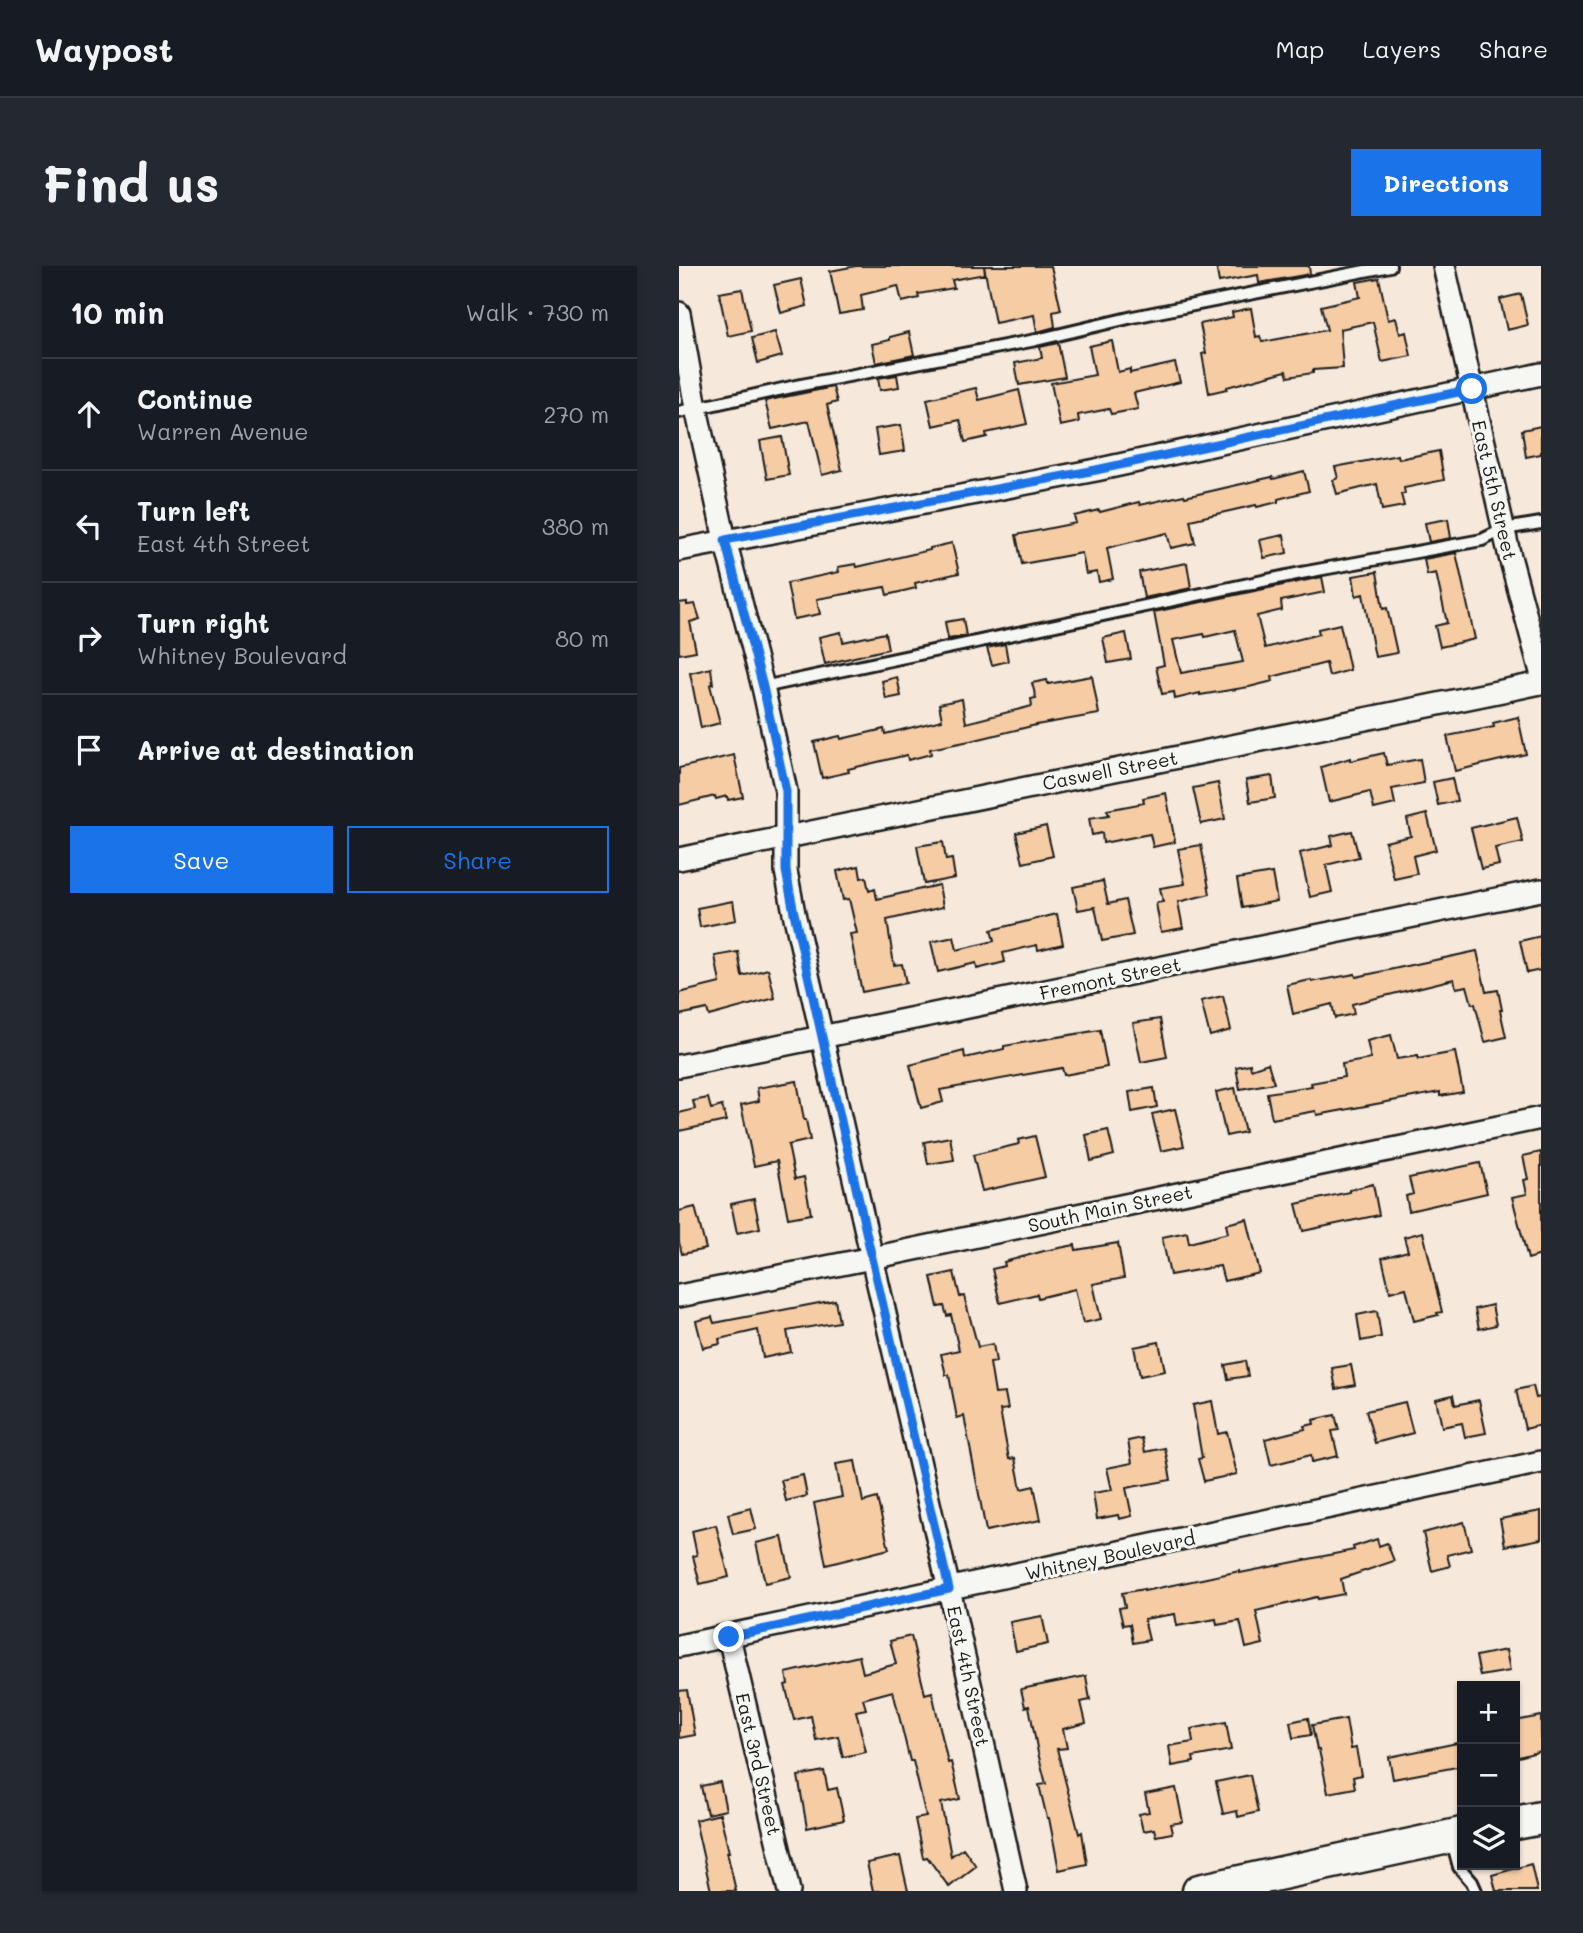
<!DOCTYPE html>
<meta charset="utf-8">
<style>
body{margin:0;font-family:Mali,sans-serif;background:#242831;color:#f1f3f6}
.controls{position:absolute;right:21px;bottom:21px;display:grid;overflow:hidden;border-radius:0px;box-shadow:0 2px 5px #0004}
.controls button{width:63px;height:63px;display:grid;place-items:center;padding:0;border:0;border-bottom:2px solid #363941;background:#171b24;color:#f1f3f6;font:35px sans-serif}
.stop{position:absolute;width:21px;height:21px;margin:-16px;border:5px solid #1a73e8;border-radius:50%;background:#fff}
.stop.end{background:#1a73e8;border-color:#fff;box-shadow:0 2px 7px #0008}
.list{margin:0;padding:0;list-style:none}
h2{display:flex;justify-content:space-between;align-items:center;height:91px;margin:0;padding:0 28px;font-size:30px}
h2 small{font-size:23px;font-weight:400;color:#9ea1a6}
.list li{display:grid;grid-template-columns:46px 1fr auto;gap:21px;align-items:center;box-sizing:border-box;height:112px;padding:0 28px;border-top:2px solid #363941}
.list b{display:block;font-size:26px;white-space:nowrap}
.list p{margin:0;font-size:23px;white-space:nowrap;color:#9ea1a6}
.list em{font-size:23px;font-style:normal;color:#9ea1a6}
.actions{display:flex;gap:14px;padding:21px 28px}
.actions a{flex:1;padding:16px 0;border:2px solid #1a73e8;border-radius:0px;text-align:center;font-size:24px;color:#1a73e8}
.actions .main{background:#1a73e8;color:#fff}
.icon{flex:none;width:38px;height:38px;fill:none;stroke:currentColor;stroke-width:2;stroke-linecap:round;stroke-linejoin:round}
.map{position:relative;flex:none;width:862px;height:1625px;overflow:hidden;border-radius:0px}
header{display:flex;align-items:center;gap:42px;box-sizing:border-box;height:98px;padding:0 35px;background:#171b24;border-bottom:2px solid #363941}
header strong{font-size:33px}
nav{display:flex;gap:38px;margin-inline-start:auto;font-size:24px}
.intro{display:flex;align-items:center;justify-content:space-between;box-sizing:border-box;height:168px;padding:0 42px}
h1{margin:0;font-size:49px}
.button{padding:18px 32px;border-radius:0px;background:#1a73e8;color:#fff;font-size:24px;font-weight:700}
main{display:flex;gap:42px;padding:0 42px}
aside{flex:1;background:#171b24;border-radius:0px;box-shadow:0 2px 5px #0004}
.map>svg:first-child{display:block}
.building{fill:#f6cca5;stroke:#1c1c1c;stroke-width:2;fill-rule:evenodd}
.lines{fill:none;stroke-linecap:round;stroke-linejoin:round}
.service-casing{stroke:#1c1c1c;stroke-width:16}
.minor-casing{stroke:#1c1c1c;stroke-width:26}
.secondary-casing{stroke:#1c1c1c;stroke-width:37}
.service{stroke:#f6f6f2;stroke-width:10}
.minor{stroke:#f6f6f2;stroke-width:21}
.secondary{stroke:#f6f6f2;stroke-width:32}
.route{stroke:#1a73e8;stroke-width:9}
.labels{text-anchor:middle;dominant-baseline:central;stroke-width:6;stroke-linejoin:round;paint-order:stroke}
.street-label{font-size:19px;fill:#1c1c1c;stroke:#f6f6f2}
</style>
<header>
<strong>Waypost</strong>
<nav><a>Map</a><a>Layers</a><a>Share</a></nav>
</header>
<div class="intro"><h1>Find us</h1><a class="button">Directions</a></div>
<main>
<aside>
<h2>10 min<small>Walk · 730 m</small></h2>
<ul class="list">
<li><svg class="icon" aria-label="ahead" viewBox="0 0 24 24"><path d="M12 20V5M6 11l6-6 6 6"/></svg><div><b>Continue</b><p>Warren Avenue</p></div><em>270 m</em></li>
<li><svg class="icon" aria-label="left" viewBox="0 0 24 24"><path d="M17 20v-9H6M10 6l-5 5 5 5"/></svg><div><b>Turn left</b><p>East 4th Street</p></div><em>380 m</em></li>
<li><svg class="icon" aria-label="right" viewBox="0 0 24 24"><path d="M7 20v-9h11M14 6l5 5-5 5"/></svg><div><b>Turn right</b><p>Whitney Boulevard</p></div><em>80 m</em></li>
<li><svg class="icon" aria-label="arrive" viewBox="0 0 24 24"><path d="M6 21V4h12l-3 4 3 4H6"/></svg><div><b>Arrive at destination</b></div></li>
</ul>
<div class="actions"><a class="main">Save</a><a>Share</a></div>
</aside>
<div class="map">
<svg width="862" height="1625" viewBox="0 0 862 1625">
<rect width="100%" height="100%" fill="#f6e9db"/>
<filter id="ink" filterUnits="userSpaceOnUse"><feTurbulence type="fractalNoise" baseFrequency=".0143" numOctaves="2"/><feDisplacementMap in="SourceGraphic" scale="14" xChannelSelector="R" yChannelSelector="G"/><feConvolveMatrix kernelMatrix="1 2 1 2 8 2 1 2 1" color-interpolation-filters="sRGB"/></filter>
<g filter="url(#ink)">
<!-- building -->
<path class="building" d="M177,0H305L306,8L273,14L275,22L239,28L240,32L223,36L219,20L182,29L184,44L160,48L151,5Z
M305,0H372L382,44L374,46L376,61L358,66L355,49L316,57Z
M537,0H630L631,8L580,17L579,9L540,16Z
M700,12L709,54L717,52L721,68L727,66L732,90L703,96L694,56L661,63L664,102L634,104V107L609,111L607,105L548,121V123L530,127L523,88L527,87L521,58L554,51L553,46L572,42L577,71L581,70L583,76L648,64L642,40L681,31L678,16Z
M122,13L128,40L102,47L95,19Z
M63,23L72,65L49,70L40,27Z
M842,28L849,59L828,64L821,33Z
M96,66L103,90L79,97L73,72Z
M230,66L235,89L197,97L193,78L211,74V71Z
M433,75L439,106L451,103V107L496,97L501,116L455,127L459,143L432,148L430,143L399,149L400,156L381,160L372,117L416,109L410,80Z
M379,77L386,111L340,119L336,97L363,92L361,81Z
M218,109L220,121L201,124L199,112Z
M154,121L158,136L148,139L163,204L143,209L130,155L93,163L86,135Z
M297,122L300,134L340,124L348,158L307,167L308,171L286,176L281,154L254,160L248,133Z
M222,159L226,185L200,189L196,163Z
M862,160V188L847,191L843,164Z
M103,171L110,209L88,213L81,175Z
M760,185L765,214L725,222L726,228H722L725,240L703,244L698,218L658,228L654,214L659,212L656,201L719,189L720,193Z
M625,205L630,225L599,233V236L578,241L577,239L511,254L516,277L492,282L488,267L428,282L434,313L420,316L418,306L407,308L403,287L343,298L337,269L397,257L395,250L420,244L421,246L460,236L461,239L505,229L506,231L593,211L594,213Z
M769,253L772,272L750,276L746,257Z
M605,269L608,287L585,292L581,274Z
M273,277L280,307L236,317L237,322L208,329L206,321L138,333L141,348L115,353L108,317L160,306L159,301L177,298L178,301L251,284V282Z
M777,287L796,373L761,381L756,360L768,357L757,307L748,309L745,293Z
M508,297L512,322L465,332L460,306Z
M698,306L704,343L708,342L718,387L696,391L684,328L677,330L674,310Z
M643,311L646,326L602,335L603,344L578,350L586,382L640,368L639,363L661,358L671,404L650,410L647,397L593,411L594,415L570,421L521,429V427L496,433L495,426L483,428L477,401L485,399L475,346ZM556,364L564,396L502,407L494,374L525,368L526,371Z
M8,336V339L16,338L21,353L11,356L17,385L0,388V337Z
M284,353L287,370L269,373L266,356Z
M162,366L164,376L206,367L209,383L146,398L140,371Z
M447,367L452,393L429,397L424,372Z
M326,378L329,395L313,399L308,382Z
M32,402L34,418L31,419L41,457L22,462L11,407Z
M413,410L420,448L357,459L296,474L251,483L252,488L229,494L228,489L169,503L170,506L143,512L135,476L161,470L162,473L205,463L206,468L263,454L260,438L283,433L287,457L353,440L352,433L357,432L353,417L368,414L369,418Z
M218,411L222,430L207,433L203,415Z
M839,451L847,488L776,505L768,470L815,461L814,457Z
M705,487L708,499L741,493L745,517L713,523L716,538L695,543L691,526L650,536L642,501L671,492V495Z
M55,489L64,531L49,534L48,530L37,533L36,530L0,539V502Z
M593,510L596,532L571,536L567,514Z
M773,512L778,535L759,539L754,516Z
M539,517L546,553L522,558L514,522Z
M487,527L496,576L474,581L471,568L424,577L423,567L413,569L410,552L430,549L428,544L465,537L464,532Z
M748,548L757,584L734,590L738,608L715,613L706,576L732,570L728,553Z
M838,551L844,576L816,582L820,599L802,603L792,562Z
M367,560L374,590L344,597L337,567Z
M673,565L680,591L647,599L653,626L631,631L621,587L654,579L652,570Z
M264,576L267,594L273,593L276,612L245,618L238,580Z
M522,579L531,628L499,636L504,662L482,666L477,637L484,636L481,622L506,618L499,583Z
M180,600L182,612L187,611L190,625L196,623L198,633L260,619L264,641L208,654L215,699L223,698L227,717L183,726L171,668L178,667L170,633L164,634L158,605Z
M593,607L598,635L563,642L558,613Z
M424,615L429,638L446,634L454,669L423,675L416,641L399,644L394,621Z
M54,635L57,654L21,661L18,642Z
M378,648L384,678L359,684L358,679L324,687L326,696L298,703L297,697L259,706L252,676L275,671L278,684L315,675L312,664Z
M862,670V704L848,707L841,675Z
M798,685L807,726L819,724L823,744H821L827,771L806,776L796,738H793L788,720L777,722L775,713L673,738L675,748L656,752L653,738L614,748L608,719L632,714L633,716L676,708L677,711Z
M59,686L63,710L89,703L96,732L30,750L28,743L0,749V727L41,717L36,690Z
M544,730L552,764L531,770L522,735Z
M481,753L488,791L462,796L454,757Z
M421,764L428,801L385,809L383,802L261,824L264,836L242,842L231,799L285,785L286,792L325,783V780Z
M712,769L718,793L739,790V793L776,786L784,826L761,830V826L638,849L637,845L593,853L588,827L633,820L632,817L665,811L663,798L692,793L688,775Z
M589,797L595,817L561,823L557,801L571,798L572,803Z
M118,815L125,854H127L131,874L109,879L116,913L125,911L132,948L109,952L98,895L75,900L62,839L80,835L78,822Z
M475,822L478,841L453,846L450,826Z
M556,822L566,866L547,870L537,826Z
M29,832L32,843L43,840L47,855L0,865V847L16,843L14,835Z
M496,843L505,880L482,885L473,848Z
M429,864L435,889L412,895L407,869Z
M356,870L366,911L303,925L294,889L340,878L339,874Z
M271,871L275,894L249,898L245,876Z
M862,886V989L849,993L833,931L848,928L845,914L849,913L844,890Z
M801,897L808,927L730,945L727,930L734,928L730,912Z
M694,918L700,949L624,965L617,938L670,926V924Z
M75,933L81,962L58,967L52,938Z
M16,941L27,983L3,988L0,976V945Z
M568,953L581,1007L545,1015L541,1000L491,1009L483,971L508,966L510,977L549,967L547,958Z
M744,966L763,1046L758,1047L759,1049L735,1055L727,1022L711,1026L703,992L729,985L725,971Z
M439,977L445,1012L414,1018L422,1053L404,1057L396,1023L359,1032L358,1028L321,1037L313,1003L326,1000L325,996L365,985L396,979L397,984Z
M275,1006L281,1031L285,1030L299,1081L314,1078L317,1096L311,1097L316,1128L326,1127L329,1143L321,1144L330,1193L336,1192L342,1223L355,1220L362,1254L307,1265L285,1150L278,1152L270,1109H267L262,1088L280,1084L272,1049L268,1050L265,1040L259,1041L252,1011Z
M156,1034L160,1056L108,1065L112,1086L84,1092L79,1064L40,1073L41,1078L24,1082L17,1055L33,1051L35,1057Z
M813,1039L817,1059L800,1063L796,1043Z
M698,1045L702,1071L682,1075L678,1049Z
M480,1076L486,1105L461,1110L455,1081Z
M566,1095L569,1110L549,1113L546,1099Z
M672,1099L676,1119L657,1123L653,1102Z
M854,1120L857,1132L862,1131V1159L846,1163L837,1124Z
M774,1129L776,1139L800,1134L807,1167L786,1171L783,1157L763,1161L757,1133Z
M533,1135L539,1168L548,1166L558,1208L525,1215L519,1193L523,1192L514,1139Z
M726,1136L734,1167L696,1177L687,1145Z
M656,1149L660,1164L653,1165L659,1190L633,1196L632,1189L592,1199L586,1173L626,1163L625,1160L635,1158L634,1154Z
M463,1172L466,1186L486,1182L492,1214L447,1222L453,1250L440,1253L439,1249L418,1253L414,1227L433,1224L428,1202L453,1197L449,1175Z
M176,1195L184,1236L198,1232L210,1283L147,1299L135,1237L163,1231L157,1198Z
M124,1209L128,1230L107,1235L102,1214Z
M72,1242L77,1263L54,1268L49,1248Z
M862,1245V1273L826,1280L821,1253Z
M785,1256L792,1283L768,1289L771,1300L753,1305L744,1267Z
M37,1259L50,1311L21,1318L14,1290L18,1289L13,1265Z
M103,1271L112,1311L86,1317L77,1277Z
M698,1273L700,1280L708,1277L715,1295L662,1313L665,1328L639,1333L638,1331L577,1345L584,1378L567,1382L561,1355L538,1359L537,1353L498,1360L496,1348L465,1353L470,1374L454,1377L451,1358L444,1359L440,1342L446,1341L443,1327L465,1323V1325L561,1305V1307L675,1284L674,1281Z
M363,1350L369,1378L337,1385L331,1356Z
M232,1370L246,1428L253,1426L269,1497L272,1496L281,1533L262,1537L272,1590L284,1582L297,1600L270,1621L248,1591L244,1592L236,1553L247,1551L234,1495H231L214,1425L184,1433L187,1443L177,1445L187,1486L164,1491L159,1470L137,1474L132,1450L115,1454L106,1419L109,1418L107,1407L180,1390L184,1407L217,1398L211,1375Z
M827,1384L831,1405L801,1410L797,1390Z
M407,1410L411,1434L402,1436L407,1457L384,1463L388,1482L378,1483L400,1568L403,1566L408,1598L380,1604L370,1552H368L360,1519L367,1518L359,1487L350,1440L346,1441L342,1423Z
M8,1424L16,1469L0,1472V1425Z
M862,1450V1485L836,1492V1455Z
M629,1452L632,1469L614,1472L611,1456Z
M667,1453L672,1483L677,1482L682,1509L674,1511L676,1522L649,1527L640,1484H638L633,1459Z
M547,1456L552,1484L514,1491L515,1496L493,1500L490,1480L514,1476L512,1463Z
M783,1476V1500L714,1513L710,1491Z
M145,1505L149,1524L158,1522L165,1554L128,1562L119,1510Z
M571,1509L579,1546L559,1551L558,1545L544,1548L537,1516Z
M41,1516L47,1544L28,1548L22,1520Z
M497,1522L504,1556L491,1558L493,1567L477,1570L475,1563L464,1565L460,1548L470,1546L466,1528Z
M41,1548L50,1586H48L57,1625H32L16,1554Z
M221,1590L229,1625H194L188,1597Z
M852,1598L858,1625H817L813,1609Z"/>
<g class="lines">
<defs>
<path id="service" d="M0,146L117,120L357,74L454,51L711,0
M84,421L622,307L803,274L825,263L862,257
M773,1575L780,1601L793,1616L797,1625"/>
<path id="minor" d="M765,0L830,287L862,406
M0,47L17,142L46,274L84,421L107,525V605L115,647L193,992L270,1323L337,1625
M0,284L417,204L862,108
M0,593L862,417
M0,800L862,624
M0,1030L193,992L862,852
M50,1371L110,1625
M0,1380L862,1196"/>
<path id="secondary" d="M836,1557L862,1552
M520,1625L783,1568"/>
</defs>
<!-- service casing -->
<use href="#service" class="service-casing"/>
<!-- minor casing -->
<use href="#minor" class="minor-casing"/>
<!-- secondary casing -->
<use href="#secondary" class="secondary-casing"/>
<!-- service -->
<use href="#service" class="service"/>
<!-- minor -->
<use href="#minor" class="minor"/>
<!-- secondary -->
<use href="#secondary" class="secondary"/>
</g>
</g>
<g class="lines" filter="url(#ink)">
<!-- route -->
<path class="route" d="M50,1371L270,1323L193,992L115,647L107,605V525L84,421L46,274L417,204L793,123"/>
</g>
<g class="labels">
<!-- street labels -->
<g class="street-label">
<text transform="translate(816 224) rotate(77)">East 5th Street</text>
<text transform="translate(431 504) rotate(-11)">Caswell Street</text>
<text transform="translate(431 712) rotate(-12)">Fremont Street</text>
<text transform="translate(431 942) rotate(-12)">South Main Street</text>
<text transform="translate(431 1289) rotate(-12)">Whitney Boulevard</text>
<text transform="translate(290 1410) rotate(78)">East 4th Street</text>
<text transform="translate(80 1498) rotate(77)">East 3rd Street</text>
</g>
</g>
</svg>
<div class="controls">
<button>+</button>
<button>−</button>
<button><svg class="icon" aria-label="layers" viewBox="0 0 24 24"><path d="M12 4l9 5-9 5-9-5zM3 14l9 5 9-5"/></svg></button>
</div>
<div class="stop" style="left:793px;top:123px"></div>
<div class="stop end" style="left:50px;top:1371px"></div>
</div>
</main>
